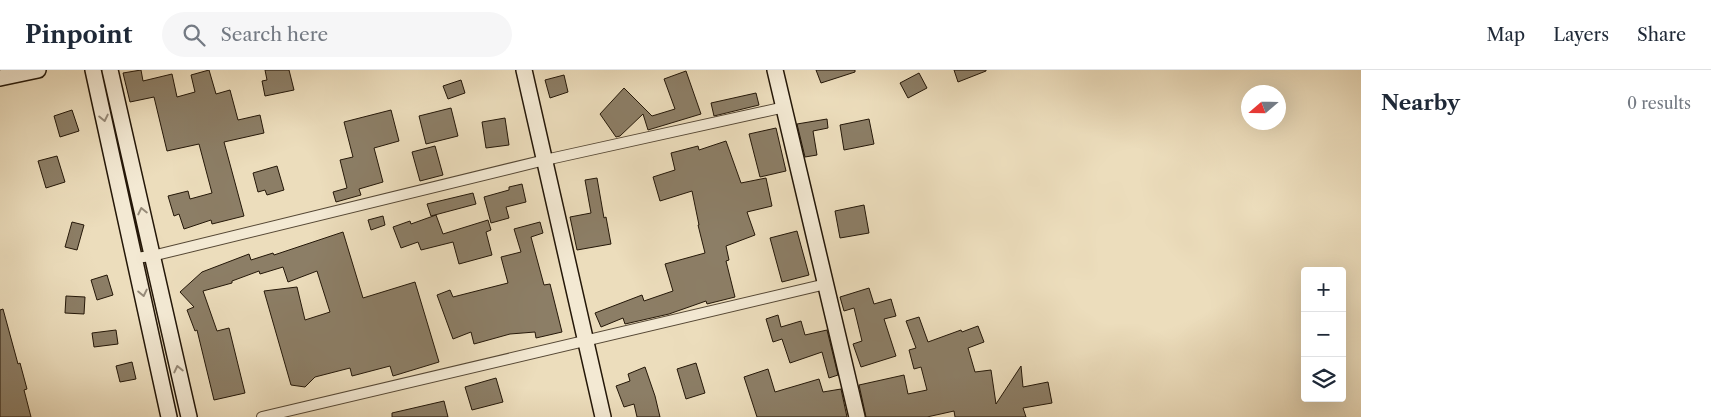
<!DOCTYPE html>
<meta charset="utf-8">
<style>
body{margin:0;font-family:"Libre Caslon Text",serif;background:#f6f6f7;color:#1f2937}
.controls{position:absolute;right:15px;bottom:15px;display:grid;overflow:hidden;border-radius:5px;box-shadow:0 5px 20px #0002}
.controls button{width:45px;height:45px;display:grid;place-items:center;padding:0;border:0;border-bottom:1px solid #e0e1e3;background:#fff;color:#1f2937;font:25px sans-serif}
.compass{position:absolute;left:1241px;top:15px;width:45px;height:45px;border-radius:50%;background:#fff;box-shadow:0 5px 20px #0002;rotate:250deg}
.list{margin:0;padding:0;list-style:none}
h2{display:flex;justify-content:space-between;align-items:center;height:65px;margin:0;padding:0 20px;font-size:21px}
h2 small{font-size:16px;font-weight:400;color:#747a83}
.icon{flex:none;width:28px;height:28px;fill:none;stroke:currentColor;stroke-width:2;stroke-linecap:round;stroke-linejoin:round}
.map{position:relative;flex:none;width:1361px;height:347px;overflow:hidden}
header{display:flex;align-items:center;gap:30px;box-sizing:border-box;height:70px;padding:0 25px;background:#fff;border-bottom:1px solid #e0e1e3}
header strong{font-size:24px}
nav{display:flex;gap:28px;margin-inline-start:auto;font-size:18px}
.search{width:350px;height:45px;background:#f6f6f7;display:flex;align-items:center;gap:12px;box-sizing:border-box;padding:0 18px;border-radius:28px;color:#747a83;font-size:19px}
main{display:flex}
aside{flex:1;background:#fff}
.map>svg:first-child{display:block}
.building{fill:#8c7e66;stroke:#241708}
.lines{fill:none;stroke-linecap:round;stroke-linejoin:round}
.street-casing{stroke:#564835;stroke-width:12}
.secondary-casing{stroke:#241708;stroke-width:18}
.street{stroke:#f3e9d3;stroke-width:10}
.secondary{stroke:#f3e9d3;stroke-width:15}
.oneway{stroke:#968a78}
</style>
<header>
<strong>Pinpoint</strong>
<div class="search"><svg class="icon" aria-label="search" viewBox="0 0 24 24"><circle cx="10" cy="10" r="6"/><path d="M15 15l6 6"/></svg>Search here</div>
<nav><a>Map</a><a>Layers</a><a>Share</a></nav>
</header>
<main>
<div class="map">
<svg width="1361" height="347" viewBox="0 0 1361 347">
<rect width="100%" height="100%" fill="#ecddbc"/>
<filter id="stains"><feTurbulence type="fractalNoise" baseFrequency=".004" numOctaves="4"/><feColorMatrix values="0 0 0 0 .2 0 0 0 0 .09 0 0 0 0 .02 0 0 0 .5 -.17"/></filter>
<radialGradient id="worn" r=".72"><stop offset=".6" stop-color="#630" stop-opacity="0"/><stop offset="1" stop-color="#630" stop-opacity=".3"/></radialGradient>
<!-- building -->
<path class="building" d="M141,0L143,11L172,4L177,27L195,22L191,5L209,0L216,24L230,20L238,50L260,45L264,63L224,72L244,146L212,154L211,150L184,159L179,144L174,146L168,126L188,121L190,129L212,123L199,74L167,81L154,27L130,32L123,3Z
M265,0H289L294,20L265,26L262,11L267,10Z
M816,0H855V2L821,13Z
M954,0H986V1L958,12Z
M686,1L701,44L648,60L643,44L620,66L616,67L600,44L624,18L652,46L675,39L664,9Z
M919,3L927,18L908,28L900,13Z
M564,5L568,22L550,28L545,10Z
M461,10L465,23L448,29L443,16Z
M756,23L759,35L714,46L711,33Z
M451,38L458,66L426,74L419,46Z
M72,40L79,61L60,67L54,46Z
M391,40L399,71L374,78L383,112L359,119L361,125L336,132L333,122L347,118L340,90L353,87L344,52Z
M505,48L509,75L486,78L482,52Z
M827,49L828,58L813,61L817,85L805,87L797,54Z
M869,49L874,74L844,80L840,55Z
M776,58L786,101L760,107L749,64Z
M726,71L741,113L766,108L772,136L747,142L755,165L726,176L729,190L726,191L735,227L707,234L706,231L669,244L625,254L623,248L601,257L595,243L642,225L644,231L673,221L665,194L705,183L698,155H699L692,121L660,131L653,107L675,100L671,83L698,76L699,80Z
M435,76L443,105L420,111L412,82Z
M57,86L65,112L46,118L38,91Z
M277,96L284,120L267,125L265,120L258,122L253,103Z
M597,108L604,148L606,147L611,174L577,180L570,147L591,143L585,110Z
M522,114L526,132L506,137L509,148L491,153L484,127L509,120V117Z
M473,123L476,134L431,146L427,134Z
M864,135L869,163L840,168L835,141Z
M436,145L443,164L488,150L491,160L486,162L492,185L459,194L453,172L421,180L418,172L401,178L393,157L410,151L411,154Z
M383,146L385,155L371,160L368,150Z
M72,152L84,155L77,180L65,177Z
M540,152L543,163L531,167L544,215L550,214L562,262L536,268L535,262L510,264L474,274L471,262L453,269L437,225L450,220L453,227L508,213L501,187L521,182L514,159Z
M797,161L809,205L782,212L770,168Z
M343,162L363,228L415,212L439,292L393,306L390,296L352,306L350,298L315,307L305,317L291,315L264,221L297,217L305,250L330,242L317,201L288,212L283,197L260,204L259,201L232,211V213L203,221L217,261L229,258L245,323L214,330L197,260L195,261L187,240L194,237L180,222L202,202L249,184L251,190L273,183L274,185Z
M107,205L113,225L97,230L91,210Z
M869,218L874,234L891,229L896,246L884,249L896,286L861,297L853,274L862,271L854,238L844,241L840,227Z
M66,226L85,227L84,244L65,243Z
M3,239L18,294L20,293L27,319L24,320L31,347H0V240Z
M778,245L781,257L801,251L805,265L827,260L838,305L829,308L822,282L790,293L782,269L773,272L766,249Z
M919,247L928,272L961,260L962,262L978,256L984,272L968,278L975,302L991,300L996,334L1021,296L1023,317L1048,312L1052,333L1023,338L1026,347H955L954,341L927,347H866L859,315L904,305L908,324L927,320L921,297L914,299L909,280L916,278L906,251Z
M116,260L118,274L94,277L92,263Z
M132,292L136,309L120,312L116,296Z
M696,293L705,323L686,329L677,299Z
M645,297L655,326L660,347H637L634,334L624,337L616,316L630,311L628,304Z
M768,299L775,322L819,309L823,322L841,319L847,347H757L744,307Z
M496,308L503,332L472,340L465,317Z
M444,331L448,347H392V343Z"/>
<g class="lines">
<defs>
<path id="street" d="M135,188L152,186L545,90L785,37
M262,347L826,214"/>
<path id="secondary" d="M93,0L169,347
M110,0L189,347
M524,0L603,347
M775,0L857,347
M0,8L38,0"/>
</defs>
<!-- street casing -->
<use href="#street" class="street-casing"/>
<!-- secondary casing -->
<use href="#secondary" class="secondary-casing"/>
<!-- street -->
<use href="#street" class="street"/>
<!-- secondary -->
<use href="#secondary" class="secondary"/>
</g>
<!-- one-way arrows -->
<defs><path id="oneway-chevron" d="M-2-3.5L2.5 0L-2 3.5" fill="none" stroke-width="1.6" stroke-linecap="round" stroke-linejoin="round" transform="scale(1.25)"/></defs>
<g class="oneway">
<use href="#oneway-chevron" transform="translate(104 48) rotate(78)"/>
<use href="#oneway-chevron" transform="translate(142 141) rotate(-103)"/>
<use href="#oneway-chevron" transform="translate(143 223) rotate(78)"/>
<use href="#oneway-chevron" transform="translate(178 299) rotate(-103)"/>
</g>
<rect width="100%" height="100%" filter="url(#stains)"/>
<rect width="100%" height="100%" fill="url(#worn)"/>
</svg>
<div class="controls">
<button>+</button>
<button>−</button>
<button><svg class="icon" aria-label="layers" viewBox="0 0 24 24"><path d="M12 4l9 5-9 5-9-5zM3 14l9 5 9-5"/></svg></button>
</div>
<svg class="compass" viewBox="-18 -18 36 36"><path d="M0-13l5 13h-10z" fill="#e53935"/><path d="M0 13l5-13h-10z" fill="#747a83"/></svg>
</div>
<aside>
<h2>Nearby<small>0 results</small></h2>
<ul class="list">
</ul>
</aside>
</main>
